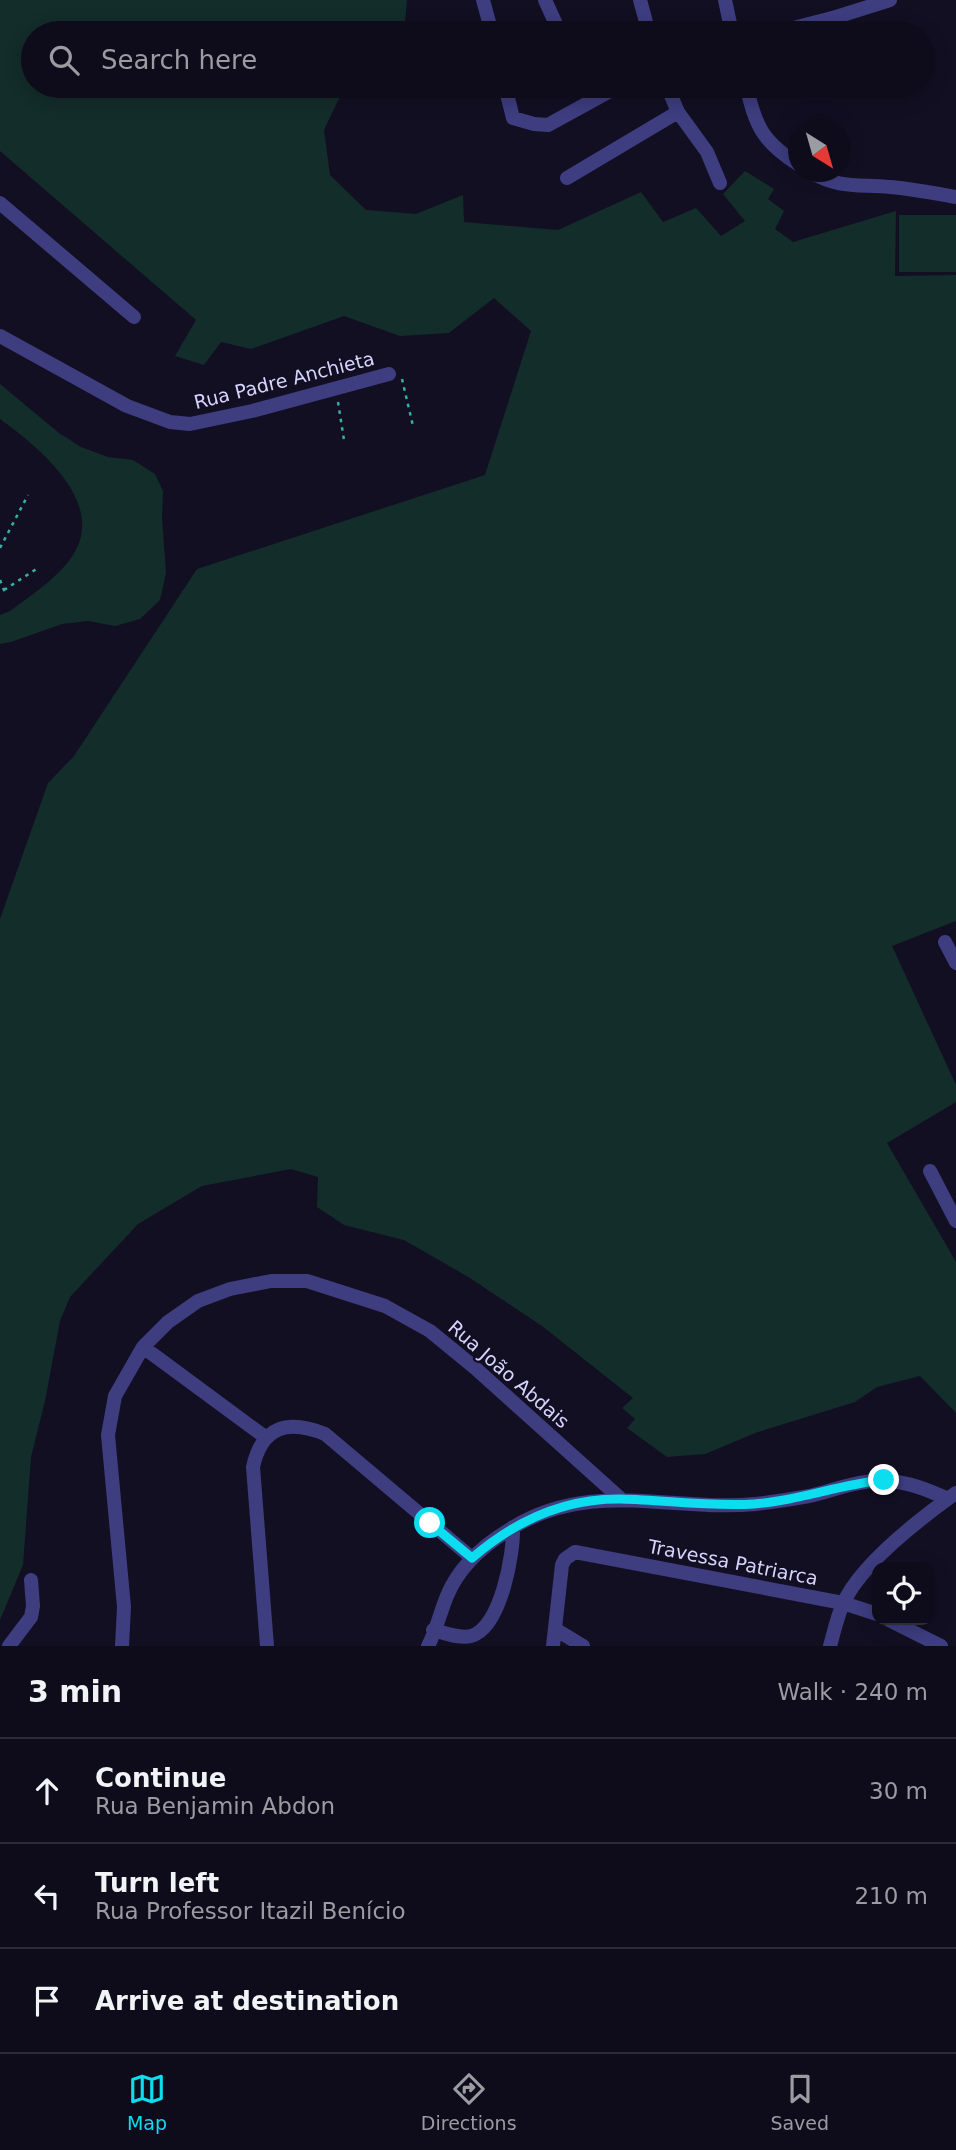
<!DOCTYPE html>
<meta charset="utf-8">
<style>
body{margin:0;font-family:"DejaVu Sans",sans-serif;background:#171423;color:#f1f3f6}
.controls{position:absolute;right:21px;bottom:21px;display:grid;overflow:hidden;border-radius:14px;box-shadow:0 4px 18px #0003}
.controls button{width:63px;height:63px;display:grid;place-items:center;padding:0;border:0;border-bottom:2px solid #2e2b39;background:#0e0b1a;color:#f1f3f6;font:35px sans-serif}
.compass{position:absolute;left:788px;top:119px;width:63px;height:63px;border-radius:50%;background:#0e0b1a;box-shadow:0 4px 18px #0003;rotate:143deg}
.stop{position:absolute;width:21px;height:21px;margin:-16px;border:5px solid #0cdef0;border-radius:50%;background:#fff}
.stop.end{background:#0cdef0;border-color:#fff;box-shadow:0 2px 7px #0008}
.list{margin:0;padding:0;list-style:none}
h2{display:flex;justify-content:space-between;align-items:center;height:91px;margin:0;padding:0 28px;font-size:30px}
h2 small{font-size:23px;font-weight:400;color:#9b9ba2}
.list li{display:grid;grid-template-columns:46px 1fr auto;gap:21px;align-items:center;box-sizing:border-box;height:105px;padding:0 28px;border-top:2px solid #2e2b39}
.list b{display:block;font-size:26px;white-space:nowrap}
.list p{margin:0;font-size:23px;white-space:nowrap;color:#9b9ba2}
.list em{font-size:23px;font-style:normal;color:#9b9ba2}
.icon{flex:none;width:38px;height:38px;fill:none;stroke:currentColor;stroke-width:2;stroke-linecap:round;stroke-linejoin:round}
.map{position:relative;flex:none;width:956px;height:1646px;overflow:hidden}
.search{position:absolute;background:#0e0b1a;box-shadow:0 4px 18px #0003;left:21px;right:21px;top:21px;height:77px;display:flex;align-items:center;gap:18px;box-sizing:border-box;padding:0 24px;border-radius:38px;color:#9b9ba2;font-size:26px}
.sheet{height:406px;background:#0e0b1a}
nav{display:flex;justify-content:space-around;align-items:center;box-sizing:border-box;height:98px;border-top:2px solid #2e2b39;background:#0e0b1a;font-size:19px;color:#9b9ba2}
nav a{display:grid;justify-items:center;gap:4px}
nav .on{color:#0cdef0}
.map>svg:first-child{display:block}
.green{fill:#132d2b}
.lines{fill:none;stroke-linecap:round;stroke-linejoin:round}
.path{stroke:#35b0a5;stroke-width:2.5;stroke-dasharray:3.5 5;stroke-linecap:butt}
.minor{stroke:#3e3d80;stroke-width:14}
.route{stroke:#0cdef0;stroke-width:9}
.labels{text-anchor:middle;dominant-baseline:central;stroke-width:5;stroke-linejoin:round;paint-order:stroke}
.street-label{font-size:19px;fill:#d8d4fd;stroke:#120f23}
</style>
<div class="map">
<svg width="956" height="1646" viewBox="0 0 956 1646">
<rect width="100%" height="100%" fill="#120f23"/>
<!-- green -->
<path class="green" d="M0,0H407L404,33H33V86H345L324,130L330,175L366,210L416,214L463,195L464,222L558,230L641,192L663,222L696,208L721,236L745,221L723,194L745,171L774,189L768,199L784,211L775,229L793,242L896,211L895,276L956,275V921L892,946L956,1085V1102L887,1143L956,1262V1413L920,1376L877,1387L855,1402L758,1432L705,1454L667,1457L627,1428L635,1419L622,1408L633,1398L542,1326L470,1278L404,1240L344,1225L317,1207L318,1177L291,1169L202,1186L138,1224L70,1297L60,1321L45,1401L31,1457L23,1565L0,1620V919L48,783L74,756L197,569L485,475L531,331L494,298L449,333L400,336L344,316L251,349L221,342L204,365L175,356L196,320L0,151Z
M899,215H956V272H899Z
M0,384L59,433L81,447L108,457L133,460L155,474L163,491L162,518L166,573L160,600L140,619L115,626L88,621L62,624L11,642L0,644V615L10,611C30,596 53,581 68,562C113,507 40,448 0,419Z"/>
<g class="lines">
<!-- path -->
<path class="path" d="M402,379L413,426
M338,402L344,440
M0,548L28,495
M0,580L4,590L0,593
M4,590L38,568"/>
<!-- minor -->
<path class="minor" d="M483,0L492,33
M545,0L560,33
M640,0L649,33
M725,0L732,33
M774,33L836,17L890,0
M505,86L513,118L534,124L548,125L619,86
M667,86L678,112L707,152L720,183
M746,86C757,128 761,140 799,165
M810,172C840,189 857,184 890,187C912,189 934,193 956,197
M567,178L678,112
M0,203L134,317
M0,336L127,406L170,422L190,424L252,411L389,374
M945,942L956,963
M930,1171L956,1221
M143,1347L265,1437
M889,1620L941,1646
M555,1629L583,1646
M433,1630C445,1633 459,1639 471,1636C501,1628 514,1553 513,1527
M9,1646L31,1617L33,1606L31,1580
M122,1646L124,1607L108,1435L115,1396L143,1347L168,1322L198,1301L230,1289L271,1281H307L385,1306L430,1331L474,1367L621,1499
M267,1646L253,1467C262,1426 288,1419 325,1434L472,1558
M428,1646C436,1631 440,1613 447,1596C459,1566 485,1544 512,1528C592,1479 669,1512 756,1504C774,1502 792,1499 809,1496C835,1490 860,1479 887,1481C909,1482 928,1490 948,1499
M553,1646L562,1565L565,1559L575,1552L843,1603L877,1614
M830,1646C834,1632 837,1617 843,1604C860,1565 921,1518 956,1493"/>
</g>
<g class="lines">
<!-- route -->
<path class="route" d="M430,1523L472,1558C515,1521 563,1498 621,1499C666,1500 709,1507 754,1504C798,1501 840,1484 884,1480"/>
</g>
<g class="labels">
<!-- street labels -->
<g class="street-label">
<text transform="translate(284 380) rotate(-14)">Rua Padre Anchieta</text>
<text transform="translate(509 1374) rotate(41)">Rua João Abdais</text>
<text transform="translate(733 1562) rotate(11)">Travessa Patriarca</text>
</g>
</g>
</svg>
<div class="controls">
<button><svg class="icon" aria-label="locate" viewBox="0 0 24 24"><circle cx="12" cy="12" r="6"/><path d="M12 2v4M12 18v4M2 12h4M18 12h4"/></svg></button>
</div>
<svg class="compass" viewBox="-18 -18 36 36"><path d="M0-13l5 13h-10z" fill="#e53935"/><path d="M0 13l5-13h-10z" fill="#9b9ba2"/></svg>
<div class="stop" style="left:430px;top:1523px"></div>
<div class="stop end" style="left:884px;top:1480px"></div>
<div class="search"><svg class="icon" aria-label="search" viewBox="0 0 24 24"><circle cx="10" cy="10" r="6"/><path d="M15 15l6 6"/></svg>Search here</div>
</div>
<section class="sheet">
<h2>3 min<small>Walk · 240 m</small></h2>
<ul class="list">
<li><svg class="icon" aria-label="ahead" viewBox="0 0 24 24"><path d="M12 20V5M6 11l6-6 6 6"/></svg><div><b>Continue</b><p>Rua Benjamin Abdon</p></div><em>30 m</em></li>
<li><svg class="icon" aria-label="left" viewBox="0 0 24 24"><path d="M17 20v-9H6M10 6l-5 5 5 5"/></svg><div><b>Turn left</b><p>Rua Professor Itazil Benício</p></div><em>210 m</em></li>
<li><svg class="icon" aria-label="arrive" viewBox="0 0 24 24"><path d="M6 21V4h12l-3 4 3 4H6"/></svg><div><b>Arrive at destination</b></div></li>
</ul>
</section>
<nav>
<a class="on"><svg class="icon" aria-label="map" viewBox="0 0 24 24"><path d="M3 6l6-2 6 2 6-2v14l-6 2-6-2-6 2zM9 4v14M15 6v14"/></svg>Map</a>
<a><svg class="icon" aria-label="directions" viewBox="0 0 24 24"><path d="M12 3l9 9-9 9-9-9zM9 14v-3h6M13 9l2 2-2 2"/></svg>Directions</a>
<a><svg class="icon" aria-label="saved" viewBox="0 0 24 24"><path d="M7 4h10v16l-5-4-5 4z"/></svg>Saved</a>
</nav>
